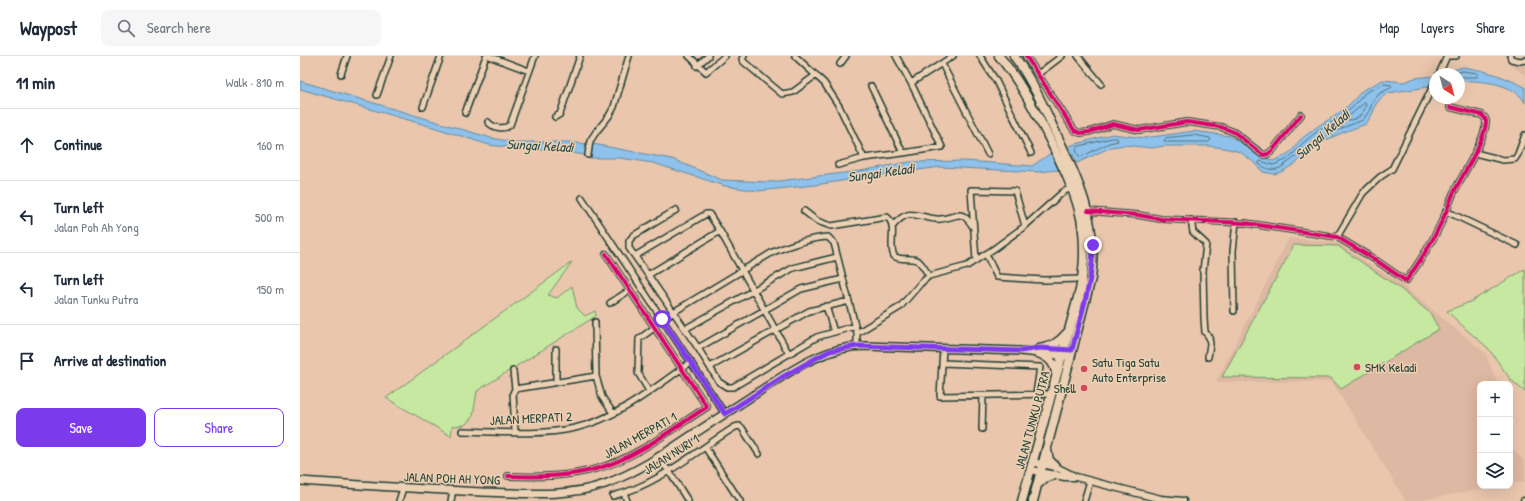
<!DOCTYPE html>
<meta charset="utf-8">
<style>
body{margin:0;font-family:"Patrick Hand",sans-serif;background:#f6f6f7;color:#1f2937}
.controls{position:absolute;right:12px;bottom:12px;display:grid;overflow:hidden;border-radius:8px;box-shadow:0 4px 16px #0002}
.controls button{width:36px;height:36px;display:grid;place-items:center;padding:0;border:0;border-bottom:1px solid #e0e1e3;background:#fff;color:#1f2937;font:20px sans-serif}
.compass{position:absolute;left:1129px;top:12px;width:36px;height:36px;border-radius:50%;background:#fff;box-shadow:0 4px 16px #0002;rotate:144deg}
.stop{position:absolute;width:12px;height:12px;margin:-9px;border:3px solid #7c3aed;border-radius:50%;background:#fff}
.stop.end{background:#7c3aed;border-color:#fff;box-shadow:0 1px 4px #0008}
.list{margin:0;padding:0;list-style:none}
h2{display:flex;justify-content:space-between;align-items:center;height:52px;margin:0;padding:0 16px;font-size:17px}
h2 small{font-size:13px;font-weight:400;color:#747a83}
.list li{display:grid;grid-template-columns:26px 1fr auto;gap:12px;align-items:center;box-sizing:border-box;height:72px;padding:0 16px;border-top:1px solid #e0e1e3}
.list b{display:block;font-size:15px;white-space:nowrap}
.list p{margin:0;font-size:13px;white-space:nowrap;color:#747a83}
.list em{font-size:13px;font-style:normal;color:#747a83}
.actions{display:flex;gap:8px;padding:12px 16px}
.actions a{flex:1;padding:9px 0;border:1px solid #7c3aed;border-radius:8px;text-align:center;font-size:14px;color:#7c3aed}
.actions .main{background:#7c3aed;color:#fff}
.icon{flex:none;width:22px;height:22px;fill:none;stroke:currentColor;stroke-width:2;stroke-linecap:round;stroke-linejoin:round}
.map{position:relative;flex:none;width:1225px;height:445px;overflow:hidden}
header{display:flex;align-items:center;gap:24px;box-sizing:border-box;height:56px;padding:0 20px;background:#fff;border-bottom:1px solid #e0e1e3}
header strong{font-size:19px}
nav{display:flex;gap:22px;margin-inline-start:auto;font-size:14px}
.search{width:280px;height:36px;background:#f6f6f7;display:flex;align-items:center;gap:10px;box-sizing:border-box;padding:0 14px;border-radius:8px;color:#747a83;font-size:15px}
main{display:flex}
aside{flex:1;background:#fff}
.map>svg:first-child{display:block}
.built{fill:#ddb8a2}
.green{fill:#c6e8a1;stroke:#72926a}
.water{fill:#8ec1eb;stroke:#628ca2}
.lines{fill:none;stroke-linecap:round;stroke-linejoin:round}
.shore{stroke:#4b727d;stroke-width:1}
.minor-casing{stroke:#1f3d34;stroke-width:8}
.tertiary-casing{stroke:#1f3d34;stroke-width:9}
.secondary-casing{stroke:#1f3d34;stroke-width:10}
.primary-casing{stroke:#1f3d34;stroke-width:11}
.minor{stroke:#edd1b4;stroke-width:5}
.tertiary{stroke:#edd1b4;stroke-width:6}
.secondary{stroke:#edd1b4;stroke-width:7}
.primary{stroke:#edd1b4;stroke-width:8}
.cycleway-casing{stroke:#edd1b4;stroke-width:6}
.cycleway{stroke:#d6006c;stroke-width:4}
.route{stroke:#7c3aed;stroke-width:5}
.poi-dot{fill:#d1495b;stroke:#edd1b4;stroke-width:1.5}
.labels{text-anchor:middle;dominant-baseline:central;stroke-width:3;stroke-linejoin:round;paint-order:stroke}
.poi-label{font-size:13px;fill:#1f3d34;stroke:#edd1b4;text-anchor:start}
.street-label{font-size:13px;fill:#1f3d34;stroke:#edd1b4}
.water-label{font-size:14px;font-style:italic;fill:#2a4a46;stroke:#edd1b4}
</style>
<header>
<strong>Waypost</strong>
<div class="search"><svg class="icon" aria-label="search" viewBox="0 0 24 24"><circle cx="10" cy="10" r="6"/><path d="M15 15l6 6"/></svg>Search here</div>
<nav><a>Map</a><a>Layers</a><a>Share</a></nav>
</header>
<main>
<aside>
<h2>11 min<small>Walk · 810 m</small></h2>
<ul class="list">
<li><svg class="icon" aria-label="ahead" viewBox="0 0 24 24"><path d="M12 20V5M6 11l6-6 6 6"/></svg><div><b>Continue</b></div><em>160 m</em></li>
<li><svg class="icon" aria-label="left" viewBox="0 0 24 24"><path d="M17 20v-9H6M10 6l-5 5 5 5"/></svg><div><b>Turn left</b><p>Jalan Poh Ah Yong</p></div><em>500 m</em></li>
<li><svg class="icon" aria-label="left" viewBox="0 0 24 24"><path d="M17 20v-9H6M10 6l-5 5 5 5"/></svg><div><b>Turn left</b><p>Jalan Tunku Putra</p></div><em>150 m</em></li>
<li><svg class="icon" aria-label="arrive" viewBox="0 0 24 24"><path d="M6 21V4h12l-3 4 3 4H6"/></svg><div><b>Arrive at destination</b></div></li>
</ul>
<div class="actions"><a class="main">Save</a><a>Share</a></div>
</aside>
<div class="map">
<svg width="1225" height="445" viewBox="0 0 1225 445">
<rect width="100%" height="100%" fill="#eac6ad"/>
<filter id="ink" filterUnits="userSpaceOnUse"><feTurbulence type="fractalNoise" baseFrequency=".025" numOctaves="2"/><feDisplacementMap in="SourceGraphic" scale="8" xChannelSelector="R" yChannelSelector="G"/><feConvolveMatrix kernelMatrix="1 2 1 2 8 2 1 2 1" color-interpolation-filters="sRGB"/></filter>
<g filter="url(#ink)">
<!-- built -->
<path class="built" d="M1208,0H1225V20L1210,7Z
M989,182L1037,187L1102,229L1185,297L1198,328H1180V430H1199L1117,445H1106L1032,326H916Z
M1210,390L1225,406V425L1210,428Z"/>
<!-- green -->
<path class="green" d="M994,189L1038,190L1102,234L1130,257L1139,273L1041,333L1031,322L922,321Z
M272,206L248,239L257,242L272,230L277,252L285,260L295,255L296,260L177,335L173,360L165,369L152,370L151,380L86,342Z
M1225,213V336L1211,324L1188,292L1167,274L1147,255L1170,246Z"/>
<!-- water -->
<path class="water" d="M1163,11C1189,15 1202,20 1225,31V47C1216,27 1179,24 1159,25V18H1140Z
M1133,20L1128,31L1088,37L1081,42L1076,48L1073,57L1066,68L1044,76L1026,84L993,109L981,116L974,118L963,116L952,105L940,96L924,92L908,90H864L852,92L825,89L811,91L777,107L769,90L812,78L845,82L894,75L930,80L946,90L955,98L973,105L984,100L992,95L1000,84L1018,70L1035,60L1049,49L1063,34L1083,24L1104,26L1115,22Z
M0,25L191,82L214,86H268L287,88L285,99L248,93L235,94L189,89L136,72L0,33Z
M293,88L372,103L422,124L470,126L560,115L609,106L666,105L732,110L751,97L759,114L738,116L641,111L580,119L515,129L458,135L425,130L353,107L320,102H290Z"/>
<g class="lines">
<!-- shore -->
<path class="shore" d="M1152,18L1163,15L1177,17L1179,19L1177,21H1159
M1084,28L1091,29L1092,31L1079,38L1073,45L1069,55L1063,64L1042,72L1024,81L980,112C972,115 966,113 959,108V106L961,105L973,109L986,104L994,97L1003,87L1020,73L1037,63L1052,52L1065,37Z
M1065,47L1066,48C1064,58 1058,64 1048,64V61Z
M894,79L910,82L911,84L909,86H866L864,85L866,82Z
M812,82H817L818,85L809,87L781,101L779,100L776,94L777,91Z"/>
<defs>
<path id="minor" d="M189,0L229,15
M389,0L406,16L425,0
M444,0L442,3L444,6L482,38L493,36L516,19
M495,0L524,27L539,50L564,102
M680,0L696,25L731,97
M726,0L774,74L780,77L789,76L813,68L839,74L887,66L921,71L934,76L963,99L968,98L972,95L1001,59
M778,0L801,28
M1147,0H1156
M1210,0L1211,3L1220,5L1225,4
M540,8L546,0
M642,8L688,98
M397,10L408,0
M41,18L47,0
M738,18L762,0
M1139,18L1147,0
M611,27L653,0
M571,30L603,97
M77,39L91,0
M123,51L141,0
M165,57L186,0
M255,61L260,58L280,0
M188,66C193,72 204,74 210,69L235,0
M1175,97L1203,104L1215,103L1218,98L1225,79
M288,99L290,85L296,76L309,60L314,51L329,0
M538,109L564,102L603,97L642,91L611,27L596,0
M282,142L425,358
M504,155L517,165L531,170L587,161C598,169 588,189 594,200C601,205 609,201 617,204C622,207 626,215 629,220
M788,155L838,159L861,163L945,167L1037,181L1074,203L1106,225C1122,203 1136,180 1146,156C1149,149 1151,142 1154,136C1162,120 1186,82 1186,66C1186,62 1184,61 1182,59L1150,51
M1146,155L1217,189
M891,164L893,176L906,188L903,215L904,263L905,276L909,281L910,288L908,301
M592,171C609,150 615,161 636,163C655,165 659,148 673,171
M420,175L348,219L398,292L419,326L427,331H433L517,281L555,270
M1037,181L1063,137L1080,121L1092,113L1135,26
M686,198L697,221L744,224L782,223
M335,200L406,158H409L420,175L489,298
M676,204L671,134L715,135L725,170
M348,219L329,192V185L333,180L376,154
M310,247L330,234
M526,250L534,276
M934,255L933,195L936,166
M362,263L473,196C490,189 509,182 528,181L534,187L557,277V290
M295,266L296,320L302,341L313,357
M385,273L493,212L537,201
M557,277L600,251L620,228L629,220L667,210L695,192L725,170L763,136L771,132
M398,292L501,233L543,223
M643,293L640,340L751,338
M642,307L740,311L736,338
M410,311L509,255L549,245
M213,315L215,333L213,337L215,376
M256,326V293
M215,333L296,320
M349,335L338,317L339,283L354,272
M682,373L683,339
M162,375C199,376 239,380 275,372C319,362 355,331 391,306
M405,391L440,445
M358,402L369,415L388,445
M208,420C239,421 269,421 299,412C336,402 375,371 407,351L306,198
M324,437L327,445
M313,440C358,429 396,395 435,371L439,370L442,372L459,398
M99,445L103,432
M151,445L153,434
M784,445L790,425"/>
<path id="tertiary" d="M732,406L756,411L776,421L802,428L861,443L883,445
M731,414L765,421H776
M1224,445H1225"/>
<path id="secondary" d="M744,293L772,294
M0,425C61,429 121,433 182,436C223,437 265,442 305,428C337,416 361,400 389,381C414,365 438,349 463,333C493,313 527,290 565,290L720,295L767,300"/>
<path id="primary" d="M699,0C719,24 733,51 747,78C759,103 772,128 779,154C786,178 785,210 780,234L722,445
M714,0C730,21 741,44 752,69C776,119 799,164 791,222L733,445
M739,293C751,291 759,287 767,277
M738,297C748,301 755,306 756,318
M747,394L749,404L756,411
M738,428L745,422L755,419"/>
</defs>
<!-- minor casing -->
<use href="#minor" class="minor-casing"/>
<!-- tertiary casing -->
<use href="#tertiary" class="tertiary-casing"/>
<!-- secondary casing -->
<use href="#secondary" class="secondary-casing"/>
<!-- primary casing -->
<use href="#primary" class="primary-casing"/>
<!-- minor -->
<use href="#minor" class="minor"/>
<!-- tertiary -->
<use href="#tertiary" class="tertiary"/>
<!-- secondary -->
<use href="#secondary" class="secondary"/>
<!-- primary -->
<use href="#primary" class="primary"/>
<defs>
<path id="cycleway" d="M726,0L774,74L780,77L789,76L813,68L839,74L887,66L921,71L934,76L963,99L968,98L972,95L1001,59
M788,155L838,159L861,163L945,167L1037,181L1074,203L1106,225C1122,203 1136,180 1146,156C1149,149 1151,142 1154,136C1162,120 1186,82 1186,66C1186,62 1184,61 1182,59L1150,51
M208,420C239,421 269,421 299,412C336,402 375,371 407,351L306,198"/>
</defs>
<!-- cycleway casing -->
<use href="#cycleway" class="cycleway-casing"/>
<!-- cycleway -->
<use href="#cycleway" class="cycleway"/>
</g>
</g>
<g class="lines" filter="url(#ink)">
<!-- route -->
<path class="route" d="M362,263L425,358L481,322L518,301L530,295L557,290L720,295L739,292L772,294C781,259 793,225 793,189"/>
</g>
<!-- markers -->
<g class="poi-dot">
<circle cx="1057" cy="311" r="4"/>
<circle cx="784" cy="313" r="4"/>
<circle cx="784" cy="332" r="4"/>
</g>
<g class="labels">
<!-- poi labels -->
<g class="poi-label">
<text x="792" y="306">Satu Tiga Satu<tspan x="792" dy="15">Auto Enterprise</tspan></text>
<text x="1065" y="311">SMK Keladi</text>
<text x="776" y="332" text-anchor="end">Shell</text>
</g>
<!-- street labels -->
<g class="street-label">
<text transform="translate(231 362) rotate(-3)">JALAN MERPATI 2</text>
<text transform="translate(732 364) rotate(-75)">JALAN TUNKU PUTRA</text>
<text transform="translate(340 379) rotate(-29)">JALAN MERPATI 1</text>
<text transform="translate(371 398) rotate(-32)">JALAN NURI 1</text>
<text transform="translate(152 422) rotate(2)">JALAN POH AH YONG</text>
</g>
<!-- water labels -->
<g class="water-label">
<text transform="translate(1022 78) rotate(-41)">Sungai Keladi</text>
<text transform="translate(240 89) rotate(3)">Sungai Keladi</text>
<text transform="translate(581 116) rotate(-8)">Sungai Keladi</text>
</g>
</g>
</svg>
<div class="controls">
<button>+</button>
<button>−</button>
<button><svg class="icon" aria-label="layers" viewBox="0 0 24 24"><path d="M12 4l9 5-9 5-9-5zM3 14l9 5 9-5"/></svg></button>
</div>
<svg class="compass" viewBox="-18 -18 36 36"><path d="M0-13l5 13h-10z" fill="#e53935"/><path d="M0 13l5-13h-10z" fill="#747a83"/></svg>
<div class="stop" style="left:362px;top:263px"></div>
<div class="stop end" style="left:793px;top:189px"></div>
</div>
</main>
